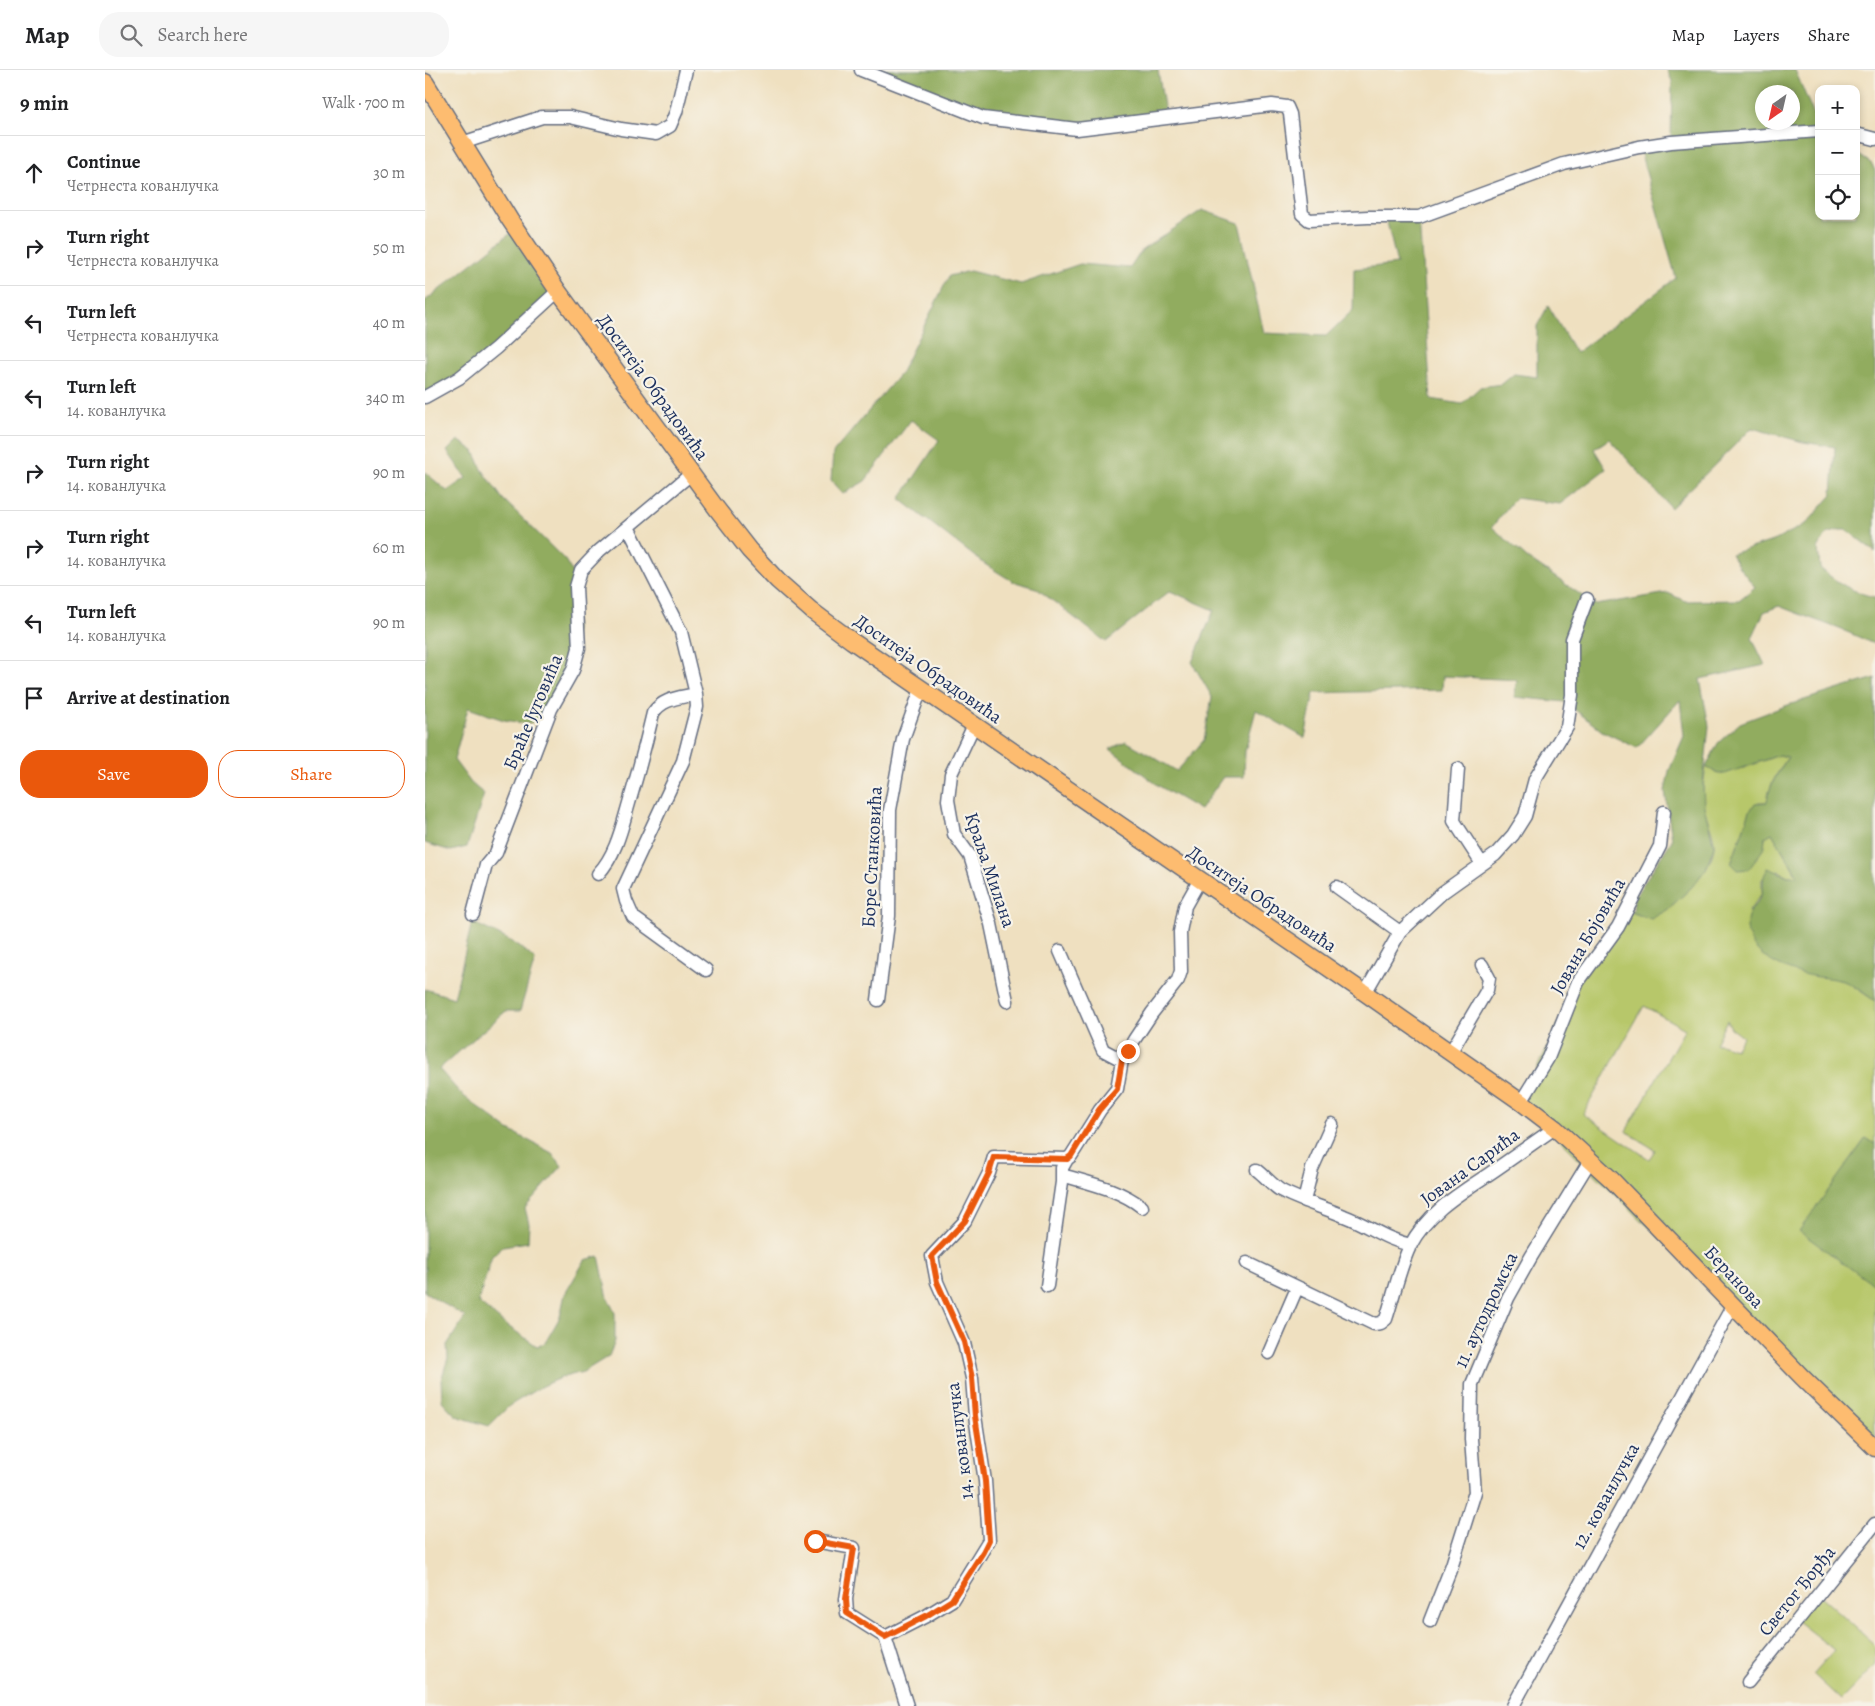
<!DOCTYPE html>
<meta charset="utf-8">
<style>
body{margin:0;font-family:Alegreya,serif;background:#f6f6f6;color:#202124}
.controls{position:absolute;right:15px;top:15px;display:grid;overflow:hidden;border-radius:10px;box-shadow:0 2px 8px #0003}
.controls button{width:45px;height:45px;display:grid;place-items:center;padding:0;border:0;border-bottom:1px solid #e0e0e0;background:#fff;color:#202124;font:25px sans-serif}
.compass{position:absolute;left:1330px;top:15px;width:45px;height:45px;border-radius:50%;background:#fff;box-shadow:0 2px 8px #0003;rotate:214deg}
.stop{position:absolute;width:15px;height:15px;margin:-11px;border:4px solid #ea580c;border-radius:50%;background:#fff}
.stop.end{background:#ea580c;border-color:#fff;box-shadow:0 1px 5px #0008}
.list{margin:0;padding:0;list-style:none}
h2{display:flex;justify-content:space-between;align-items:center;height:65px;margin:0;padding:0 20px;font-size:21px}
h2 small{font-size:16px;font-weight:400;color:#757577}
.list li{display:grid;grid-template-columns:32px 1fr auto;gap:15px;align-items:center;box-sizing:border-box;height:75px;padding:0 20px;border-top:1px solid #e0e0e0}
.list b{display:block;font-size:19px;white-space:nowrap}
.list p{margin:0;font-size:16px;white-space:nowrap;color:#757577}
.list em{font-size:16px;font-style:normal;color:#757577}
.actions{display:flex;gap:10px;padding:15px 20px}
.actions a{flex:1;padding:11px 0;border:1px solid #ea580c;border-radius:20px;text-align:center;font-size:18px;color:#ea580c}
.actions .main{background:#ea580c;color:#fff}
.icon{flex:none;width:28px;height:28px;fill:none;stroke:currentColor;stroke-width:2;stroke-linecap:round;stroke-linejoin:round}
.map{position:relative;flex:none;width:1450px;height:1636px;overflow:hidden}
header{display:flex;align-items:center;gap:30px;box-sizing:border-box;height:70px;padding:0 25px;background:#fff;border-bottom:1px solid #e0e0e0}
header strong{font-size:24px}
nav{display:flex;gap:28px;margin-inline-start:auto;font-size:18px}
.search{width:350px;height:45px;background:#f6f6f6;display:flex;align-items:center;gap:12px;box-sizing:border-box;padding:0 18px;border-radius:20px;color:#757577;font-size:19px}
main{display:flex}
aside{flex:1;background:#fff}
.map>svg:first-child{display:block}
.green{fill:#b7c76a;stroke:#697b64;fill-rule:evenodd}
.forest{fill:#91ac5e;stroke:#566e5e;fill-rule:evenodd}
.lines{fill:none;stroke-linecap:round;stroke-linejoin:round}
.minor-casing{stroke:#656d80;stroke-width:15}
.major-casing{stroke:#656d80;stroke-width:19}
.minor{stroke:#fff;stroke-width:12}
.major{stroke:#fdbc70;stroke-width:16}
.route{stroke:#ea580c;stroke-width:6}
.labels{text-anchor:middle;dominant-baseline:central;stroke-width:4.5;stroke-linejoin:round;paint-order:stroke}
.street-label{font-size:19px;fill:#1b2f5e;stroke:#f7f3e8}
</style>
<header>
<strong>Map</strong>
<div class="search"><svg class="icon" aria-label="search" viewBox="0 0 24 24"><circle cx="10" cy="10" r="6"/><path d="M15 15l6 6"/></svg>Search here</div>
<nav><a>Map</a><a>Layers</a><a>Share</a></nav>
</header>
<main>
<aside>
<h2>9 min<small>Walk · 700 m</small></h2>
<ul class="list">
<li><svg class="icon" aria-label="ahead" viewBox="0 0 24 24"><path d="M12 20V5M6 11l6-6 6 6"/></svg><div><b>Continue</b><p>Четрнеста кованлучка</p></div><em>30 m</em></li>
<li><svg class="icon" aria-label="right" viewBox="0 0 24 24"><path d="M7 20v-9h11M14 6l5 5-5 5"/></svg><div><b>Turn right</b><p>Четрнеста кованлучка</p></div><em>50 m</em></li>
<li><svg class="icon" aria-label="left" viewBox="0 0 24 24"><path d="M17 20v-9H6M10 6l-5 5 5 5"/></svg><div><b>Turn left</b><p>Четрнеста кованлучка</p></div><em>40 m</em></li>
<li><svg class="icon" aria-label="left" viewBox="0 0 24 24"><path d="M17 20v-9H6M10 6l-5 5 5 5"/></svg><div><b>Turn left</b><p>14. кованлучка</p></div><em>340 m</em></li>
<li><svg class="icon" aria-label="right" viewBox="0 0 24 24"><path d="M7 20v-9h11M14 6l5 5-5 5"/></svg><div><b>Turn right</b><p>14. кованлучка</p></div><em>90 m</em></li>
<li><svg class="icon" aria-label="right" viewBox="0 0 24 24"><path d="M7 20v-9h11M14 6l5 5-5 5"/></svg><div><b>Turn right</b><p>14. кованлучка</p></div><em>60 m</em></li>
<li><svg class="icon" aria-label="left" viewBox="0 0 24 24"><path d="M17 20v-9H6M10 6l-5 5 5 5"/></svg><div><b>Turn left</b><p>14. кованлучка</p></div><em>90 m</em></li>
<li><svg class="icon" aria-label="arrive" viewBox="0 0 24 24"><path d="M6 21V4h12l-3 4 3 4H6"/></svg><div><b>Arrive at destination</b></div></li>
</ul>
<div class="actions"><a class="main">Save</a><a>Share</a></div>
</aside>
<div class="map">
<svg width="1450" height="1636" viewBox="0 0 1450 1636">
<rect width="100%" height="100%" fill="#f7f3e8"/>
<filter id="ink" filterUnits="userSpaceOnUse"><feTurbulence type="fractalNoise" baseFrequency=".02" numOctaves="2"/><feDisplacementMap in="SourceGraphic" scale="10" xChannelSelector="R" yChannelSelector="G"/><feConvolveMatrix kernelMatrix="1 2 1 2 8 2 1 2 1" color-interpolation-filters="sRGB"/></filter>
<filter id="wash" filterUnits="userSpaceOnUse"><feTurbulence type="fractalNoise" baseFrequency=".0096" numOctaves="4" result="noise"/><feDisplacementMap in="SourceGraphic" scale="20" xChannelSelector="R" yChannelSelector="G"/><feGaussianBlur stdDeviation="1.12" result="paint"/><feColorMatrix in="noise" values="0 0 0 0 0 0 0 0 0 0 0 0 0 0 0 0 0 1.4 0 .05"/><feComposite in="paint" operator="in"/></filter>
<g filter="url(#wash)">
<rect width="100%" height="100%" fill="#efe0c0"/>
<!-- green -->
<path class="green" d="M1354,685L1363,687C1353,702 1344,714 1342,732H1333L1325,741L1306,793L1338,778L1340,767L1347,763L1373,807L1363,806L1354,801L1337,809V823L1324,841L1352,894L1388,906L1403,907L1422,912L1450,931V1074L1441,1068L1375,1161L1450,1216V1378L1096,1032L1153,912L1201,841L1242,840C1259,824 1287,801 1289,776C1290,767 1282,749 1279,739C1276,726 1279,711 1281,697L1290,702L1319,698ZM1219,936L1260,959L1201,1061L1230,1080L1224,1089L1158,1044ZM1302,950L1306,958L1318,967L1310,979L1296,974H1290Z
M1393,1524L1450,1575V1595L1416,1630L1388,1604L1409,1580L1372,1551Z"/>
<!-- forest -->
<path class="forest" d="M434,0H733L741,48L652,59L564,48Z
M1242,0H1370L1394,57V146H1431V83L1447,94L1450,101V482L1422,460H1415L1402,464L1393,478L1395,498C1411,512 1429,523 1450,527V573H1446C1417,558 1385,549 1354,536L1339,542L1327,568L1340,595L1275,609L1284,656L1278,714L1279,736L1289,776L1281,799L1266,818L1242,840L1226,849L1208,843L1209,828L1247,770L1240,721L1244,701L1259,666L1255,630L1212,678L1177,661L1140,632L1089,627L1092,610L1018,606L1017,620L889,623L880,668L831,640L820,681L819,707H798L775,740L734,716L685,679L701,671L752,701L779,670L787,627L767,592L789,540L745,521L681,572L611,518L587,511L558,493L475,429L514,370L486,350L440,411L418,424L406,411L408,383L475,304L524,206L545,201L596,214L655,194L705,198L717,180L777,140L814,153L839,263L901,266L928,240L929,199L972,194L961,148L994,147L1006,329L1037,334L1055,317L1077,314L1089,304L1112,307V256L1123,236L1151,283L1251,208L1214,77L1246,72L1247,11ZM1338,22H1368V52H1338ZM1327,358L1378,372L1410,377L1407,425L1382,453L1351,470L1306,484L1314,497L1330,517L1314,530L1260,531L1243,523L1171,535L1102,488L1067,457L1090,428L1135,434L1181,399L1169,379L1184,369L1246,438Z
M91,159L133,221L71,278L0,327V231Z
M33,370L49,381L57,399L77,428L140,490L152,510L148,600L126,639L105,654L79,650L43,638L29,690L46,713L59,724L42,777L26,781L0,773V402L22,421L41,408L22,381Z
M1450,608V931C1441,925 1431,916 1421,912C1410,908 1399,908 1387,906C1361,901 1324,887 1322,857C1321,838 1333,836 1337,823C1340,810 1335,812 1343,798L1363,806H1373L1347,763L1340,767L1339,778L1324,799L1313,800L1306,793L1325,741L1330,733L1342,732C1344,714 1354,702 1363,687L1354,685L1300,704L1290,702L1281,697L1293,673L1315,653L1363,635Z
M47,852C69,863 93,872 110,890L95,941H81L14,999L36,1024L82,1059L127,1083L137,1096L100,1138L104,1154L103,1172L78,1176L67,1186L53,1232L77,1252L112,1276L120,1273L135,1247L140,1224L160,1190L174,1186L183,1228L190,1243V1271L184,1286L158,1302L135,1308L117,1316L84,1336L64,1356L31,1346L17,1331L16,1310L23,1288L22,1275L40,1247L0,1222V919L29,928Z
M1441,1068L1450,1074V1216L1374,1161Z"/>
</g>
<g filter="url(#ink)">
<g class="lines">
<defs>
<path id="minor" d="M436,0L558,48L652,59L847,35L862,37L865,44L877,144L884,150L943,147H994L1139,94L1214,77L1246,72L1394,61
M1431,64L1450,69
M37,73L117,47H145L196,59L231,64L245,56L251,42L261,0
M0,327L34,308L71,278L133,221
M271,624L272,637L258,691L198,819L201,831L208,847L281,900
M549,655L526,704L523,730L529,764L545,786L566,854L582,931
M1033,699L1029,751L1057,794
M173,804C191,785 197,757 204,733C213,703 221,673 228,643C238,628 254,628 271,624L256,562L203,457
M912,817L975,862
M48,844L61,795L71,783L126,639L148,600L154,578L151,517L156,500L174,481L266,404
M635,881L678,980L697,990
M940,923L975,862L1018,822L1070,785L1088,765L1100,746L1110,709L1142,657L1147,625V569L1162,529
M453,930L464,846L465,740L478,669L496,619
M1025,983L1062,920L1064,908L1057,895
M1096,1032L1123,988L1153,912L1193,857L1235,776L1239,742
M832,1100C840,1106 847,1115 855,1120C875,1131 898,1137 919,1146C943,1155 961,1170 986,1175
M637,1105C664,1113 694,1119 717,1137
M879,1131L887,1099L907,1054
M822,1193L949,1254L956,1253L961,1249C969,1225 974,1199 985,1176C1002,1143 1034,1124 1064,1104C1086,1089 1108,1073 1130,1058
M622,1216L637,1112V1098L642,1089
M844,1283L872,1218
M390,1471L429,1478L421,1529L422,1543L460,1567
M1005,1551L1027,1495L1050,1422L1046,1369L1047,1314L1083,1228L1106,1187L1166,1089
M1323,1612L1450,1454
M482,1636L460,1567L501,1546L527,1530L564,1470L560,1411L550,1346L547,1308L539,1273L512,1212L507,1186L540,1151L564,1103L569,1087L642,1089L646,1086L675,1040L692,1019L697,990L709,970L727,943L753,910L756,901L755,862L760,836L774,811
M1088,1636L1308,1235"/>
<path id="major" d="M0,12L85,150L133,221L292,439L324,480L353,511L387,541L427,571L940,923L1096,1032L1130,1058L1187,1110L1377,1307L1450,1378"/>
</defs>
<!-- minor casing -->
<use href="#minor" class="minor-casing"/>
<!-- major casing -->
<use href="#major" class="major-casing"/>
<!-- minor -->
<use href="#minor" class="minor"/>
<!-- major -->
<use href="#major" class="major"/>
</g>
</g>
<g class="lines" filter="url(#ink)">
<!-- route -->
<path class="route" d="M390,1471L429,1478L421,1529L422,1543L460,1567L501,1546L527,1530L558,1482L564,1470L560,1411L550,1346L547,1308L539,1272L512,1212L507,1186L540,1151L564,1103L569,1087L642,1089L646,1086L674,1040L692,1019L697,990L703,981"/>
</g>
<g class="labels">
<!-- street labels -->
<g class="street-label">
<text transform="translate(228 317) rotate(54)">Доситеја Обрадовића</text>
<text transform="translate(503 599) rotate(35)">Доситеја Обрадовића</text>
<text transform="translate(108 642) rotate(-67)">Браће Југовића</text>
<text transform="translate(447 787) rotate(-87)">Боре Станковића</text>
<text transform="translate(565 800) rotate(71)">Краља Милана</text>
<text transform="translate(837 829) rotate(34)">Доситеја Обрадовића</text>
<text transform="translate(1163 866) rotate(-60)">Јована Бојовића</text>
<text transform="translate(1045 1097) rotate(-36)">Јована Сарића</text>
<text transform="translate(1309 1207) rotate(47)">Беранова</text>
<text transform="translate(1061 1240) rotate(-65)">11. аутодромска</text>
<text transform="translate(535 1371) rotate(-97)">14. кованлучка</text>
<text transform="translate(1181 1426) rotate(-61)">12. кованлучка</text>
<text transform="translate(1372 1521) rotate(-51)">Светог Ђорђа</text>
</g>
</g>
</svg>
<div class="controls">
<button>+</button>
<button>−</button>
<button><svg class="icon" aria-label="locate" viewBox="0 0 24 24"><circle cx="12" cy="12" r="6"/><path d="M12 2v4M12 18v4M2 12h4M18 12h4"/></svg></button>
</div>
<svg class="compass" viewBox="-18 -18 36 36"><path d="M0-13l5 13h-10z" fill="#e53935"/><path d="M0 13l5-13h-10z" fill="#757577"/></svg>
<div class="stop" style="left:390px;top:1471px"></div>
<div class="stop end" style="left:703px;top:981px"></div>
</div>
</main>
